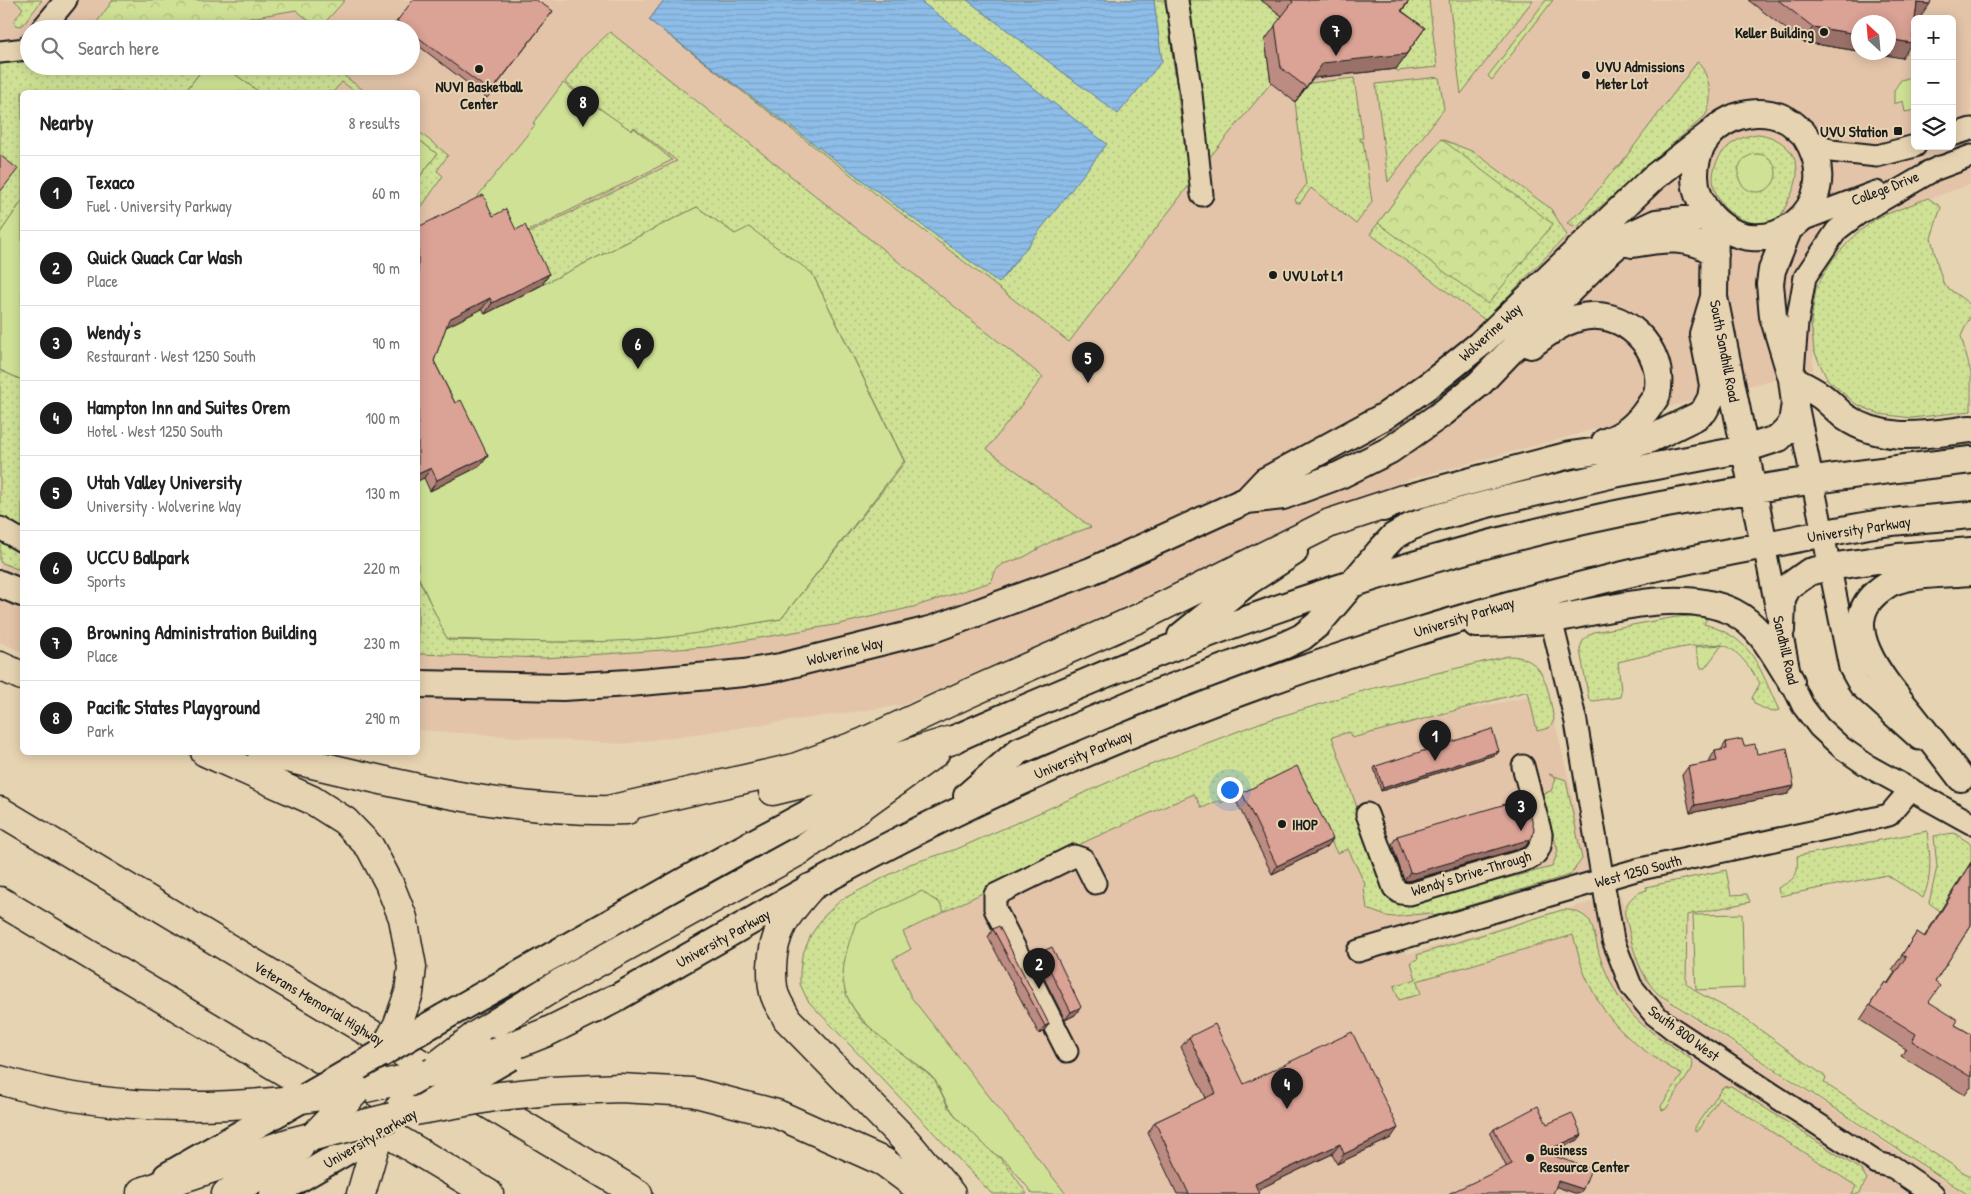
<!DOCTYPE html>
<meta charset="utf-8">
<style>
body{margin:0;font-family:"Patrick Hand",sans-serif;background:#f2f2f2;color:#222}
.controls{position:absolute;right:15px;top:15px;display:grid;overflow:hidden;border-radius:8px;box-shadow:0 2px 12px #0003}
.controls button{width:45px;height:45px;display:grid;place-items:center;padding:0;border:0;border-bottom:1px solid #e0e0e0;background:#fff;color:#222;font:25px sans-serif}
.compass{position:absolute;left:1851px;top:15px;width:45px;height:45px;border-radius:50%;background:#fff;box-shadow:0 2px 12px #0003;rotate:334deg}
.you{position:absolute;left:1229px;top:789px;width:18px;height:18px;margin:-12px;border:4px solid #fff;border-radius:50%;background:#1a73e8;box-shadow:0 0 0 8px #1a73e833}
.badge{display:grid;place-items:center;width:32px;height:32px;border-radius:50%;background:#1c1c1c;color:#fff;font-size:16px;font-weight:700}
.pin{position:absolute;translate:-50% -41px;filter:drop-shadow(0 1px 2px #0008)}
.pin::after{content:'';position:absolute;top:26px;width:18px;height:15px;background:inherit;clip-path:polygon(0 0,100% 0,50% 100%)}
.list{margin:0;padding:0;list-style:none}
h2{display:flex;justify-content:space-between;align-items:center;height:65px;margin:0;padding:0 20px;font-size:21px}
h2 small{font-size:16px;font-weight:400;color:#767676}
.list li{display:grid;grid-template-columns:32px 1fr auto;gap:15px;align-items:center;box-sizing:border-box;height:75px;padding:0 20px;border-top:1px solid #e0e0e0}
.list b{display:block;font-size:19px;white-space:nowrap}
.list p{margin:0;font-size:16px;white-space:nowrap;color:#767676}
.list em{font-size:16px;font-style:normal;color:#767676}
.icon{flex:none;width:28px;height:28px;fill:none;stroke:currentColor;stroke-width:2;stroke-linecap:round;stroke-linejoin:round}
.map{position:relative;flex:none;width:1971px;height:1194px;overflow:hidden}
.search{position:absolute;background:#fff;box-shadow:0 2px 12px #0003;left:20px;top:20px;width:400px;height:55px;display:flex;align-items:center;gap:12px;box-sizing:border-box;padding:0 18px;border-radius:28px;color:#767676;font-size:19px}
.panel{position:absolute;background:#fff;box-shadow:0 2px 12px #0003;left:20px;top:90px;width:400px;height:665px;border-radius:8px}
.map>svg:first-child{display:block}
.built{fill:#e3c4a9;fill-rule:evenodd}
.grass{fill:url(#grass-dots);stroke:#767e58;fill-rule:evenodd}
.forest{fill:url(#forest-crowns);stroke:#767e58}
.garden{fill:#cfe195;stroke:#767e58}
.water{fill:url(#water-rules);stroke:#607d96}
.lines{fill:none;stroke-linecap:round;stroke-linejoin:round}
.minor-casing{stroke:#1c1c1c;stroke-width:25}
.major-casing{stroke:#1c1c1c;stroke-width:30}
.highway-casing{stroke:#1c1c1c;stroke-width:31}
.minor{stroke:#e6d3b1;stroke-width:21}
.major{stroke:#e6d3b1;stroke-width:26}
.highway{stroke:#e6d3b1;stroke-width:28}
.major-bridge-casing{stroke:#1c1c1c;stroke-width:30;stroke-linecap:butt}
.highway-bridge-casing{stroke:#1c1c1c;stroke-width:31;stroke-linecap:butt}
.major-bridge{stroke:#e6d3b1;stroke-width:26}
.highway-bridge{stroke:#e6d3b1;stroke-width:28}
.wall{fill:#bc8b81;stroke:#1c1c1c}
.shaded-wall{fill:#997169;stroke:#1c1c1c}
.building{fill:#dba296;stroke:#1c1c1c}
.poi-dot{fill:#1c1c1c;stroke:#e6d3b1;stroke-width:2}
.labels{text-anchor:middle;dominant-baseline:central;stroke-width:4;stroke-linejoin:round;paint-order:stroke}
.poi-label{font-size:15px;font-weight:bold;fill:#1c1c1c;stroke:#e6d3b1;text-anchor:start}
.street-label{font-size:15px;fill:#1c1c1c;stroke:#e6d3b1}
</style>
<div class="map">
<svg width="1971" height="1194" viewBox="0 0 1971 1194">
<defs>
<pattern id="grass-dots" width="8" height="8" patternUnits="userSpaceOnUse" patternTransform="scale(1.25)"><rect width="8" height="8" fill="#cfe195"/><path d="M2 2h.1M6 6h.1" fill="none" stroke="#b1c080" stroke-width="1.8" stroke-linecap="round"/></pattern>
<pattern id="forest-crowns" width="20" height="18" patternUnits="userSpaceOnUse" patternTransform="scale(1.25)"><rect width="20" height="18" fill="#cfe195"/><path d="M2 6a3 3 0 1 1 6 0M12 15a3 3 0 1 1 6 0" fill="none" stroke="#b1c080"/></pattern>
<pattern id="water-rules" width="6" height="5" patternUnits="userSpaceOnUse" patternTransform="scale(1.25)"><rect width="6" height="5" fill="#8dbde8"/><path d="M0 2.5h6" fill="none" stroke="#79a2c6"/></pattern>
</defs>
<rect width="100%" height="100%" fill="#e6d3b1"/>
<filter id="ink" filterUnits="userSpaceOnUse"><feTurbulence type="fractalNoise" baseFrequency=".02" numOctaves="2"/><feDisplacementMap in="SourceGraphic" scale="10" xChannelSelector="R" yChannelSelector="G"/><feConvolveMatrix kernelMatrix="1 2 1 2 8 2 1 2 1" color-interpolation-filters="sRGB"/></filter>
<g filter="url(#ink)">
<!-- built -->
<path class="built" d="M0,0H1971V184L1861,223L1813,280V370L1704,397L1553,441L1410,479L1319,515L1092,621L903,705L622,744L418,730V92H22V652L0,642ZM1915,19H1952V146H1915ZM1858,22H1888V52H1858ZM29,29H411V66H29Z
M1548,693L1591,872L1401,929L1407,954L1620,894L1652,992L1964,1194H1058L870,949L1276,747Z"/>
<!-- grass -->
<path class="grass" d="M14,0H42L24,24L20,26L15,25L14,21L23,8Z
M664,0H1165L1190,184L1069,342L649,20Z
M1187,0H1261L1283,17L1265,40L1271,83L1209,158Z
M1407,0H1429L1437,67L1397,71L1391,26Z
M1449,0H1533L1461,94Z
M610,32L1043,377L987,449L1091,527L1054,540L1024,557L1003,564L996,570L991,582L913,607L840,624L708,647L544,658L418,654V578L449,640L565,642L661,638L781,619L905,462L812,273L735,234L697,207L542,285L522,236L677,161L634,127L631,132L565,82L584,56Z
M29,61V66H205L185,92H22V201L0,233V64Z
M1698,61C1709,76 1715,99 1705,116L1577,227L1567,223L1583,209L1617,166H1619Z
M224,66H331L366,92H356L342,82L333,92H259Z
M1439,77L1444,109L1388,182L1376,84Z
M1354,78L1363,138H1360V141H1363L1372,202L1356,224L1311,188L1300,203H1297L1295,200L1306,185L1295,102L1310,83Z
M418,131L448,155L437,171L443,176L418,212V179L437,154L418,139Z
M1758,134C1778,136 1798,151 1797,173C1797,182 1793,191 1789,199C1786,205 1783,214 1778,219C1765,232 1733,218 1723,206C1699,173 1722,138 1758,134ZM1758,154L1770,159L1773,183L1763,191L1742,184C1734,170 1742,156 1758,154Z
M1441,139L1474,152L1551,209L1567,235L1485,320L1370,234Z
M1928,198L1941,207L1931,238L1938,266L1944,285L1971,305V315L1961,336L1971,373V411L1912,418L1879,414L1856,404L1827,379L1814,351L1811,322L1816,288L1832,260L1857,233L1877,218Z
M0,370L22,380V571L0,562Z
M1691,616L1707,618L1704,624C1755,639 1758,667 1779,710L1771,712L1755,704L1752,698L1760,683C1752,671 1737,647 1722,645C1698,641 1644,656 1618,662L1621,691L1620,697L1593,701L1589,700L1580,650C1581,641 1586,636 1594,632L1676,617Z
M1508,656C1546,656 1548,690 1554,720L1549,728L1537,731L1528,691L1352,738L1349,732L1332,737L1387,892L1407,903L1552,867L1558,851L1542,794L1551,791L1556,779L1549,774L1566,780L1582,859L1570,875L1434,916L1430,913L1394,917L1386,916L1367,909L1364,888L1365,884L1348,849L1337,853L1294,768L1221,803L1220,800L1202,808L1194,794L1091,839L944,912L939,902L931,898L856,922L844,969L845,990L850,1003L861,1020L935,1080L947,1105L958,1119L1006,1164L1027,1194H992L808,1001L800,984V972L802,956L811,935L823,917L841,900L910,864L957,849L1127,774L1262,722L1366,690Z
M1927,831C1930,855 1933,875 1923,898L1887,875L1780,896L1778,888C1795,879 1799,876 1797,856Z
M1954,833L1971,844V862L1940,911L1929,903L1937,867L1934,836Z
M1726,870L1731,895L1747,894L1750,902L1687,915L1686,983L1697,992L1738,1014L1826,1077L1824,1083L1971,1177V1194H1967L1657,993C1640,975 1633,950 1628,926C1626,919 1623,913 1626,907C1629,898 1638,892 1647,890L1646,887Z
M1562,910C1573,909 1582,913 1590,921C1596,935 1597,951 1603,965C1624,1018 1645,1028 1690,1058L1693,1063L1692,1069L1666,1109L1662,1110L1661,1106L1682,1075C1634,1045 1609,1029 1585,975C1580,963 1577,948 1573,935L1417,981L1421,994L1399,1000L1394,986L1416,979L1411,962L1418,959L1417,955Z
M1731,1086L1861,1170L1867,1179L1859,1194H1852L1856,1186L1719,1098L1698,1130L1695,1132V1127L1721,1090L1724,1087Z"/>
<!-- forest -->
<path class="forest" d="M113,0H345L319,29L296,10L187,29H92Z
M1441,139L1553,224L1488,304L1378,223Z"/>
<!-- garden -->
<path class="garden" d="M1546,0H1553L1492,80L1488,76Z
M205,66H224L259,92H185Z
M1915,76V110L1905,112L1903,101L1894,104V90L1901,80Z
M563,83L632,131L634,128L672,160L522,234L542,285L697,207L735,234L749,227L812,273L904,461L781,619C741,625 700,634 660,638C589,645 518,641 447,639L418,576V232L469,207L535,125L533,123Z
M418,139L437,154L418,179Z
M1738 173a19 19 0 1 1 38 0a19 19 0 1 1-38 0Z
M22,201V380L0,370V233Z
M1722,645L1705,668H1701L1695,647Z
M922,891L931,898L939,902L944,912L903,932L911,949L893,959L911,997L1066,1194H1033L1007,1162L992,1152L958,1119L948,1105L935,1080L929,1074C903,1053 854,1024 845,990C839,968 849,943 856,922Z
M1742,914L1744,988L1696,990L1693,915Z"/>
<!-- water -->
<path class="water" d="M664,0H919L1107,144L999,283L649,20Z
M967,0H1154L1162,61L1118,114Z"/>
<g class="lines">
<defs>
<path id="minor" d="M1177,0L1191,94L1202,195
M42,29L66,0
M0,52L26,49L29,45
M1803,133L1806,137L1831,151L1877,156L1915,146
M1952,135L1971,129
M1928,172L1971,156
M1799,221L1876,192
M1793,372L1797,323L1805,277L1837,230L1858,214L1939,167
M1797,404L1850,668L1860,686L1919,739
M0,528L22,541
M1764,545L1791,681L1803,706L1819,727L1842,748L1868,766L1971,823
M1551,619L1576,722L1613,940L1631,986L1655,1015L1673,1029L1877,1163L1893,1167L1933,1194
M1367,814L1394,888L1401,893L1410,894L1531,858C1540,851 1541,846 1541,834L1523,766
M1358,951L1636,870L1889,815L1911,789
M1067,1051L995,909V895L1074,856L1083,859L1095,883"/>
<path id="major" d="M1803,133C1798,129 1792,122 1785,119C1750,102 1703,123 1696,163C1693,182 1697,201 1711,216C1762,272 1851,208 1806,137
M1715,221L1714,297L1764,545
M1632,244C1660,239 1692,234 1715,254
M1531,345C1545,335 1560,323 1578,318C1622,305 1667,349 1657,394C1656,398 1651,403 1649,407C1637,425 1625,435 1605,442
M1792,379C1803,386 1816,391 1825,399C1832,405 1838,411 1845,417C1885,444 1927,434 1971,429
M1247,500L1265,481L1385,416L1433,382L1480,344L1653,178L1710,134
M1383,508L1403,499L1570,455L1620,448L1648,440L1697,416L1704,411L1711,398L1713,385L1703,334L1714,297
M0,584L22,593
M1476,624C1501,623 1528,623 1553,619C1607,610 1682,587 1733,612C1761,626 1775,656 1791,681
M1781,630L1782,598L1788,587L1809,572L1829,567L1898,557L1971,551
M1181,636L1249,581L1294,552
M418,684L563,687L629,683L744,673L780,667L933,629L1091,571L1247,500L1283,496L1340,475L1390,450L1443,413L1480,383L1548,312L1600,260L1626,237L1656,223L1712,217
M1961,778C1946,758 1930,738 1914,718C1891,689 1834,629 1876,593C1882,588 1888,583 1895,581C1915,573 1949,574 1971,572
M967,796L1019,751L1152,695L1285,645L1302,637L1318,624L1380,551L1393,537L1410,527L1431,519L1499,501L1614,474L1745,449L1779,438L1787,430L1792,423L1795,403L1792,379L1773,316L1770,284L1772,270L1789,228
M595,1010C711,945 826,875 946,817C1095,744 1249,685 1407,635C1525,598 1644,567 1766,545C1802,538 1839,530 1875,524C1907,520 1939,518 1971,515
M444,1017C611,923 777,825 950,741C983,726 1016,712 1049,698C1245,613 1450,545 1661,505C1764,486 1867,472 1971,460
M167,1176L302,1099
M273,1194L383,1130"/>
<path id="highway" d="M0,666L22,676
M205,752L312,800L345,821L370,847L389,883L403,918L412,967L409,993
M262,752C382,780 502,814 627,810
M773,791L831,777L952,740
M608,810L794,768L862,743L967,694L1139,618L1330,523L1403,499
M0,811L638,1194
M810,888C787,914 773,931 772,967C772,977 772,990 776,998C779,1006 784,1012 787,1019L906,1141L951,1194
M0,901L489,1194
M475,1036L562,982L801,850L935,753
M499,1051L547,1032L614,999
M0,1080C96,1109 203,1111 302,1099
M357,1090L428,1074
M550,1091L620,1088L692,1092L777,1114L884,1162L927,1194
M392,1117L428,1074
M141,1192L291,1142L314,1136
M226,1194L261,1175L299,1148
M361,1194L374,1149L383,1130"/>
</defs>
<!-- minor casing -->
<use href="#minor" class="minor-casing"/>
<!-- major casing -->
<use href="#major" class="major-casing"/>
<!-- highway casing -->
<use href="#highway" class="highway-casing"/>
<!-- minor -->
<use href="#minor" class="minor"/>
<!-- major -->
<use href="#major" class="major"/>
<!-- highway -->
<use href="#highway" class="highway"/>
<defs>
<path id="major-bridge" d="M306,1097L444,1017
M422,1108L510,1057"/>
<path id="highway-bridge" d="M383,1052L398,1024L409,993
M440,1063L475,1036
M428,1074L499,1051
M302,1099L357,1090
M415,1111L500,1096L550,1091
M315,1135L357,1090
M314,1136L392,1117"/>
</defs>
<!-- major-bridge casing -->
<use href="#major-bridge" class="major-bridge-casing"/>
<!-- highway-bridge casing -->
<use href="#highway-bridge" class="highway-bridge-casing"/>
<!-- major-bridge -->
<use href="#major-bridge" class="major-bridge"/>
<!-- highway-bridge -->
<use href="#highway-bridge" class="highway-bridge"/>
</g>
<!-- wall -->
<path class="wall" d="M1261,0H1410L1402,11L1425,28L1396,69L1313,78L1295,102L1271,83L1265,40L1282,16Z
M1748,0H1931L1915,19L1902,58L1858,22V51L1803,42Z
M553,11L487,98L411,40V29H396L393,26L397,21Z
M493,216L516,230L549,274L542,285L485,314L482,309L446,327L434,361L455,403L488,456L480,466L430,491L424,478L418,227Z
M1726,742L1744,746L1757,754L1794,786L1788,794L1690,813L1682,775L1688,767L1710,763V759L1715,751L1721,750Z
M1499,751L1497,754L1381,791L1374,768L1376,766Z
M1242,793L1327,847L1272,874L1236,801Z
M1397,836L1525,847L1408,881L1404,880L1392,844Z
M1971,862V925L1935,982L1929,1002L1955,1025L1971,1034V1088H1970L1965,1095L1901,1056L1906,1049L1860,1020L1885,982L1887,984L1895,972L1892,970L1917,932L1924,937Z
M993,929L1049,1024L1043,1032L1039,1034L988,937Z
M1041,952L1075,1015L1065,1020L1035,960Z
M1189,1037L1244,1084L1391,1138L1337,1164L1332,1154L1257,1190L1259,1194H1177L1148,1133L1155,1122L1206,1098L1181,1047Z
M1547,1124L1578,1140L1547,1154L1556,1187L1506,1166L1490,1134L1494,1129Z"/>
<!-- shaded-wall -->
<path class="shaded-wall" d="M1917,3L1930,4L1919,19H1915Z
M1813,27L1858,34V51L1803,42Z
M1425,28L1396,69L1313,78L1295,102L1323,63Z
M1888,39L1912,43L1902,58L1868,52H1888Z
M549,274L542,285L485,314L492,303Z
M490,298L482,309L442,329L449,319Z
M488,456L480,466L430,491L437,480Z
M431,468L424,478L418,481V474Z
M1499,751L1497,754L1381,791L1383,788Z
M1794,786L1788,794L1690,813L1695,805Z
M1533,835L1525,847L1408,881L1404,880L1410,872Z
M1333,839L1327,847L1272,874L1277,866Z
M1081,1007L1075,1015L1065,1020L1071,1012Z
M1049,1024L1043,1032L1039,1034L1045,1026Z
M1398,1128L1391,1138L1337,1164L1344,1154Z
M1582,1135L1578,1140L1539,1158L1543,1152Z
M1340,1144L1332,1154L1249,1194L1255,1184Z
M1558,1181L1583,1189L1579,1194H1577L1554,1186Z"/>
<!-- building -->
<path class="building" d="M413,0H536L553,11L491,92L411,32V29H407L397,21Z
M1291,0H1409L1401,11L1425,28L1406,54L1323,63L1306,87L1281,68L1275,25L1293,2Z
M1778,0H1931L1930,4L1917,3L1912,43L1888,39V22H1858V34L1813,27Z
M0,155L18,169L0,192Z
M483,195L493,216L506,209L516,230L525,225L549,274L492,303L490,298L449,319L434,361L455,403L461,400L488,456L437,480L431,468L418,474V227Z
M1492,729L1499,751L1383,788L1376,766Z
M1742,739L1744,746L1755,744L1757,754L1787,748L1794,786L1695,805L1688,767L1717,761L1715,751L1727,749L1726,742Z
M1297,766L1333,839L1277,866L1242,793Z
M1526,798L1534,828L1533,835L1531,839L1414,873L1410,872L1397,836Z
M1971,864V925L1935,982L1940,986L1929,1002L1958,1020L1955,1025L1971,1034V1077L1912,1041L1916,1034L1870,1005L1885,982L1888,984L1906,957L1902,955L1917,932L1925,937Z
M999,926L1049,1024L1045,1026L993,929Z
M1052,947L1081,1007L1071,1012L1041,952Z
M1215,1024L1244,1084L1352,1032L1398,1128L1344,1154L1340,1144L1255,1184L1259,1194H1189L1155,1122L1216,1093L1189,1037Z
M1538,1106L1547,1124L1572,1113L1582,1135L1543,1152L1591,1169L1583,1189L1558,1181L1553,1194H1448L1512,1164L1494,1129Z"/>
</g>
<!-- markers -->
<g class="poi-dot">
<circle cx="1824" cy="32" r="5"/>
<circle cx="479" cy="69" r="5"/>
<circle cx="1586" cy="75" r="5"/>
<rect x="1893" y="126" width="10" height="10" rx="2.5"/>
<circle cx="1273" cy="275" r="5"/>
<circle cx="1282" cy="824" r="5"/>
<circle cx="1530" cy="1158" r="5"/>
</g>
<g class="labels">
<!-- poi labels -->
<g class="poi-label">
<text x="1814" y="32" text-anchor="end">Keller Building</text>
<text x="1596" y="66">UVU Admissions<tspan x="1596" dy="17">Meter Lot</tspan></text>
<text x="479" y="86" text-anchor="middle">NUVI Basketball<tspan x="479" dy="17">Center</tspan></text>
<text x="1888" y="131" text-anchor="end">UVU Station</text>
<text x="1283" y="275">UVU Lot L1</text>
<text x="1292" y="824">IHOP</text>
<text x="1540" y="1149">Business<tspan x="1540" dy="17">Resource Center</tspan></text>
</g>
<!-- street labels -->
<g class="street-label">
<text transform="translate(1885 188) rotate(-21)">College Drive</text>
<text transform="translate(1490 332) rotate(-42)">Wolverine Way</text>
<text transform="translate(1725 351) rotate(79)">South Sandhill Road</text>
<text transform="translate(1859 529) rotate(-9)">University Parkway</text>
<text transform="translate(1464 617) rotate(-17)">University Parkway</text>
<text transform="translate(1786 650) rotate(77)">Sandhill Road</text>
<text transform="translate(845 651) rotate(-14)">Wolverine Way</text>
<text transform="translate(1083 754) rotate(-23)">University Parkway</text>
<text transform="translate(1638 871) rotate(-15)">West 1250 South</text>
<text transform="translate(1471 873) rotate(-17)">Wendy's Drive-Through</text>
<text transform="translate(723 938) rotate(-29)">University Parkway</text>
<text transform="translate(319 1003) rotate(31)">Veterans Memorial Highway</text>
<text transform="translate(1684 1033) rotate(36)">South 800 West</text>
<text transform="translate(370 1138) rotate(-30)">University Parkway</text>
</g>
</g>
</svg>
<div class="controls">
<button>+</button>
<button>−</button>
<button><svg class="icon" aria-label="layers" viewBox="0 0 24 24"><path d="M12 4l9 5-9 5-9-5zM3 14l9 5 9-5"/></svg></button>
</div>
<svg class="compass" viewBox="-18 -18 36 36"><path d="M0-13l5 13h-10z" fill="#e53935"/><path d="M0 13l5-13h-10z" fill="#767676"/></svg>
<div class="you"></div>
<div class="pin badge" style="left:1435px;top:761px">1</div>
<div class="pin badge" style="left:1039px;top:989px">2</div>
<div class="pin badge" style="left:1521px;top:831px">3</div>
<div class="pin badge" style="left:1287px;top:1109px">4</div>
<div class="pin badge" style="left:1088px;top:383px">5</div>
<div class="pin badge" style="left:638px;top:369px">6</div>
<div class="pin badge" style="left:1336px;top:56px">7</div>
<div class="pin badge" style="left:583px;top:127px">8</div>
<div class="search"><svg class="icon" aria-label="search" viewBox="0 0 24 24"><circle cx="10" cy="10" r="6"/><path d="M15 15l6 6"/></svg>Search here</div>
<section class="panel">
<h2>Nearby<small>8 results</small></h2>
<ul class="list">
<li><span class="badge">1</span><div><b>Texaco</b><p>Fuel · University Parkway</p></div><em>60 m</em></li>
<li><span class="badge">2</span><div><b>Quick Quack Car Wash</b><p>Place</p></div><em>90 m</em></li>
<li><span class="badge">3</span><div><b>Wendy's</b><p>Restaurant · West 1250 South</p></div><em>90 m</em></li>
<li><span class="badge">4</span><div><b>Hampton Inn and Suites Orem</b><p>Hotel · West 1250 South</p></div><em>100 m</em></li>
<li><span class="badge">5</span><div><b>Utah Valley University</b><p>University · Wolverine Way</p></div><em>130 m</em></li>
<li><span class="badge">6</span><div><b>UCCU Ballpark</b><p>Sports</p></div><em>220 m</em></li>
<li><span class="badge">7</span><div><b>Browning Administration Building</b><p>Place</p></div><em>230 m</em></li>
<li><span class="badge">8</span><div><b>Pacific States Playground</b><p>Park</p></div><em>290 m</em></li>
</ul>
</section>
</div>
